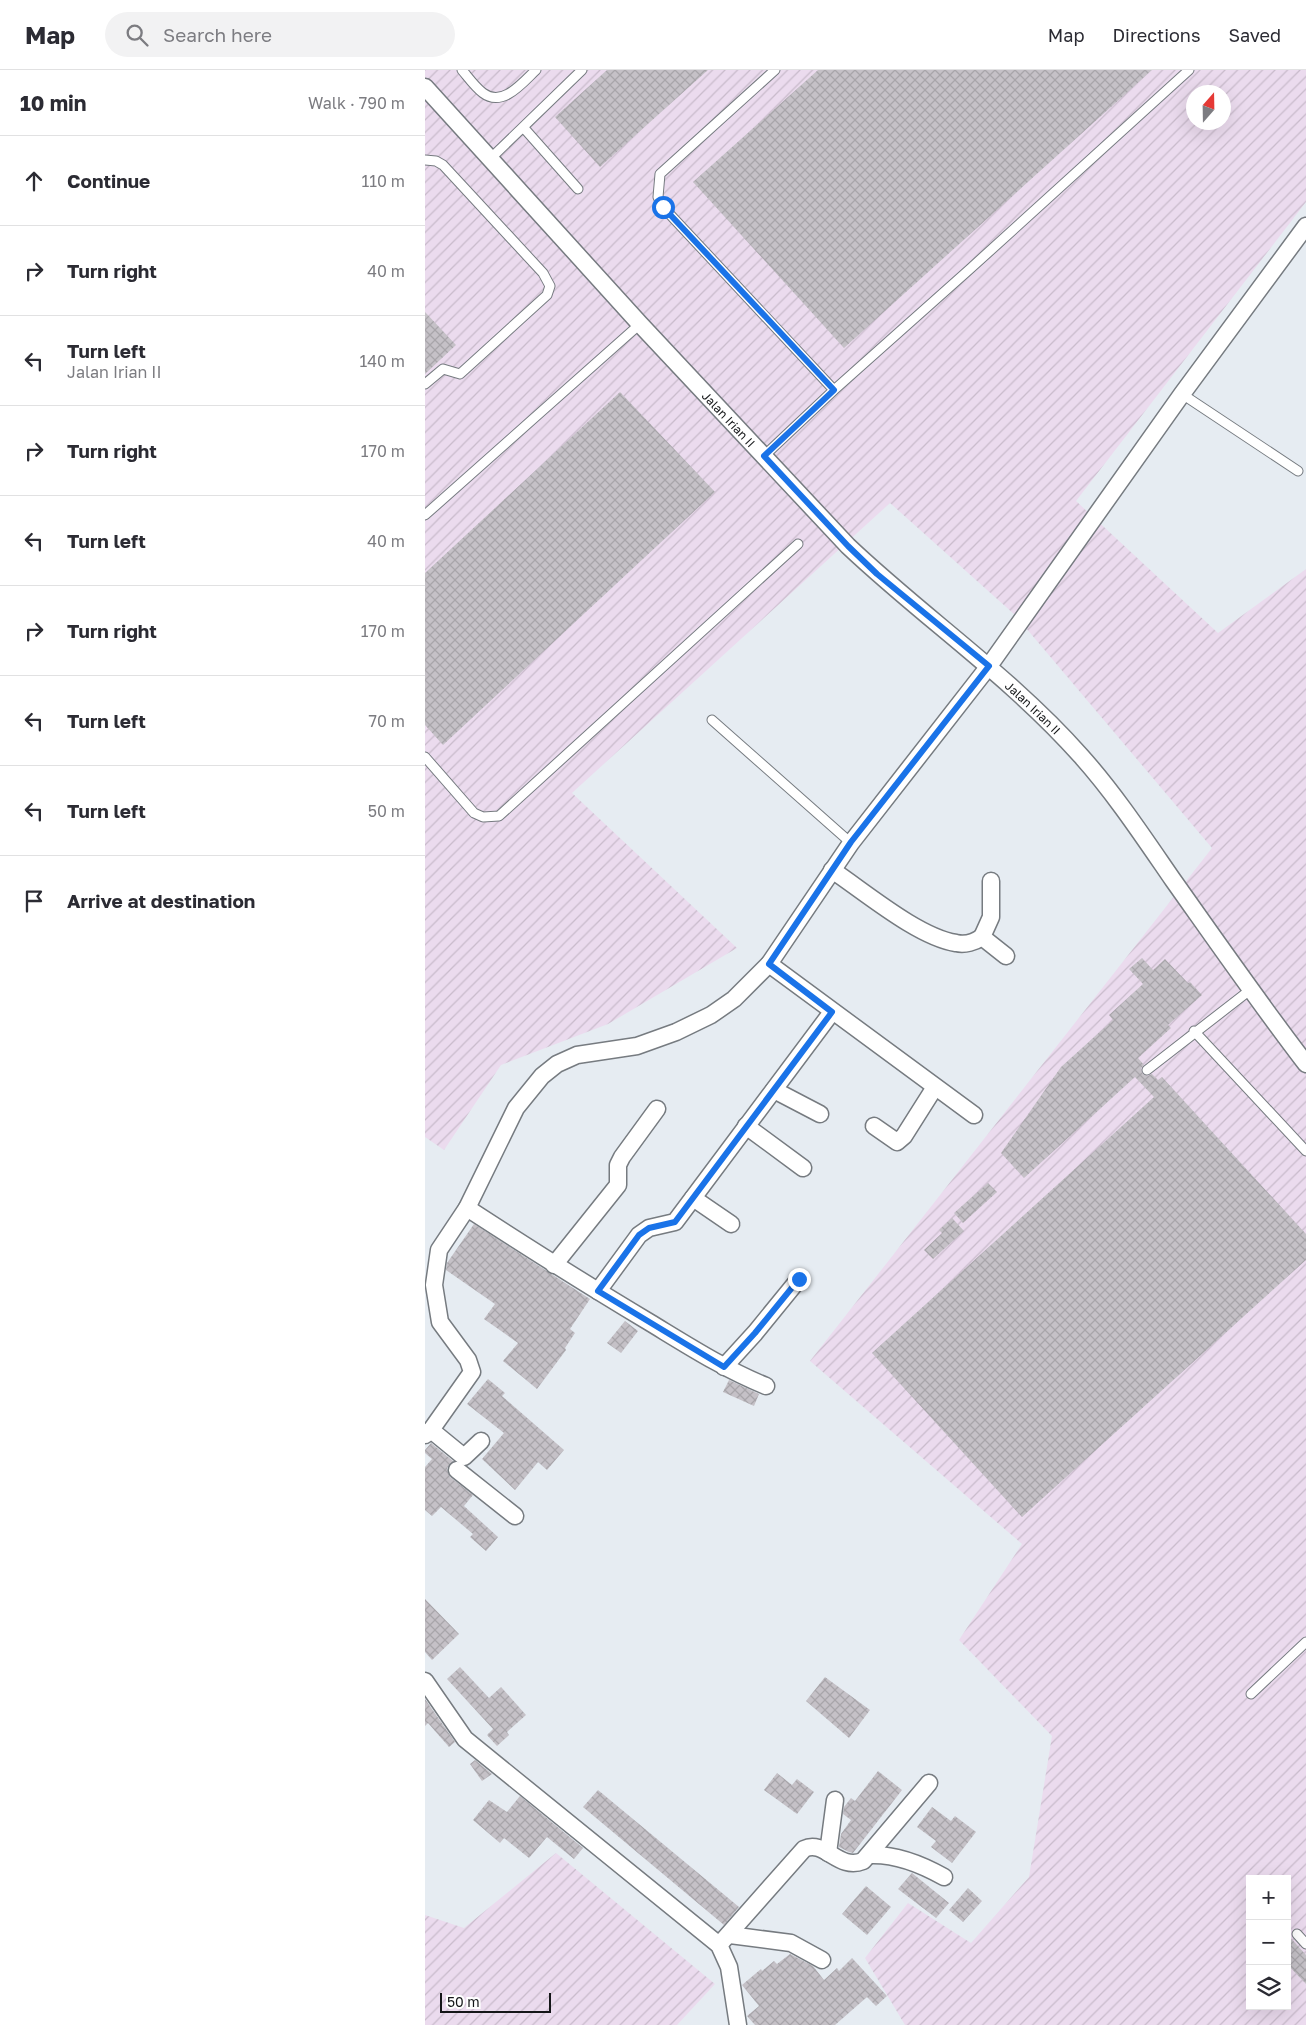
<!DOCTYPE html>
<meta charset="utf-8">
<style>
body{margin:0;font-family:"Golos Text",sans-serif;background:#f2f2f3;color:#2b2b33}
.controls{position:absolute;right:15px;bottom:15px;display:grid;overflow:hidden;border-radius:0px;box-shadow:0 5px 20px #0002}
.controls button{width:45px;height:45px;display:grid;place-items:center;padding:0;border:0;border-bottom:1px solid #e1e1e2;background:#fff;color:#2b2b33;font:25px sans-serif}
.compass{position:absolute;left:761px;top:15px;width:45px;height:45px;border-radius:50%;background:#fff;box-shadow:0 5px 20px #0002;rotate:20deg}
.scale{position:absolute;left:15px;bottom:12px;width:111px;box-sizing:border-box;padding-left:5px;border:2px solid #141618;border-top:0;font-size:14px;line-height:18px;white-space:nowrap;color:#141618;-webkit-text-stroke:4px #fff;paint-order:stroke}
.stop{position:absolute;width:15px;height:15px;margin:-11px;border:4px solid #1a73e8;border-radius:50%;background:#fff}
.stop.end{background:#1a73e8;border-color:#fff;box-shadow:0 1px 5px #0008}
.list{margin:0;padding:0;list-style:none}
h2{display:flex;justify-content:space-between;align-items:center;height:65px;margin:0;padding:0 20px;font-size:21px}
h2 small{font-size:16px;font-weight:400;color:#7c7c81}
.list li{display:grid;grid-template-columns:32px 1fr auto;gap:15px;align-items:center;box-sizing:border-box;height:90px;padding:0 20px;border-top:1px solid #e1e1e2}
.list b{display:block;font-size:19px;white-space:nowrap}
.list p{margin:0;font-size:16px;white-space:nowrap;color:#7c7c81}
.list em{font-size:16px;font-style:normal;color:#7c7c81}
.icon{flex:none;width:28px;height:28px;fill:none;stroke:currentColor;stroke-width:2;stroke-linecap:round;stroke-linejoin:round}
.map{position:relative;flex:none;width:881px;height:1955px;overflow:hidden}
header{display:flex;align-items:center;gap:30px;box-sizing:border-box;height:70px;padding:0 25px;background:#fff;border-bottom:1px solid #e1e1e2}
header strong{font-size:24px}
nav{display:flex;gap:28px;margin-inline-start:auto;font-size:18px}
.search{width:350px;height:45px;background:#f2f2f3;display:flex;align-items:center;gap:12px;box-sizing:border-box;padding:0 18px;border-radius:28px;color:#7c7c81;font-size:19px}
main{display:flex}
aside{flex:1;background:#fff}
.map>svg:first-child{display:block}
.industrial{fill:url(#industrial-furrows);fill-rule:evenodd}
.building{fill:url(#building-cross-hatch)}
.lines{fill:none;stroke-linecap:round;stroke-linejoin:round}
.lane-casing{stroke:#767b80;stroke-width:11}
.street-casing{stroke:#767b80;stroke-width:19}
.lane{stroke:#fff;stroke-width:9}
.street{stroke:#fff;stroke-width:16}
.route{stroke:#1a73e8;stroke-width:6}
.labels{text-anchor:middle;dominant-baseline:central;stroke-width:4;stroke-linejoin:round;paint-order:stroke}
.street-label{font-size:12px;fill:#141618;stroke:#fff}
</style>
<header>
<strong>Map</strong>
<div class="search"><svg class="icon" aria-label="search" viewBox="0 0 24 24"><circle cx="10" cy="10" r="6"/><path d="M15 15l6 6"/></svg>Search here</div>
<nav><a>Map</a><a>Directions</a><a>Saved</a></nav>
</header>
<main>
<aside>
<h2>10 min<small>Walk · 790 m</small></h2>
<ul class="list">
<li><svg class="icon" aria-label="ahead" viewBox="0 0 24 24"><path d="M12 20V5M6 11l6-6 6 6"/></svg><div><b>Continue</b></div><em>110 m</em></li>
<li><svg class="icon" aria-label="right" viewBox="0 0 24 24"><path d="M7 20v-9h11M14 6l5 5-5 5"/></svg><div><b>Turn right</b></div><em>40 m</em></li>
<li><svg class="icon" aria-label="left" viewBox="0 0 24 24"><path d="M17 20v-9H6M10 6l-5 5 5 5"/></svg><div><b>Turn left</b><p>Jalan Irian II</p></div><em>140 m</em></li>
<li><svg class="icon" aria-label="right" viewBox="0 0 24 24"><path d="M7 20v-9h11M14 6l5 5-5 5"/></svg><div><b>Turn right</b></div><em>170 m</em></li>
<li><svg class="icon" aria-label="left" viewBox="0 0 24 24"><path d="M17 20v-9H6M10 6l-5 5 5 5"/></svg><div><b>Turn left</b></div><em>40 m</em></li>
<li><svg class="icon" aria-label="right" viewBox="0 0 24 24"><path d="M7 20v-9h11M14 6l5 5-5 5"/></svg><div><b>Turn right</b></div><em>170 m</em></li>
<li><svg class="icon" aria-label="left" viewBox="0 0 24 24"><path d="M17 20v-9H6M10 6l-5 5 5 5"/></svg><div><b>Turn left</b></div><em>70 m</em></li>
<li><svg class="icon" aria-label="left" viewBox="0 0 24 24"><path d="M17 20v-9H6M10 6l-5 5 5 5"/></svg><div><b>Turn left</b></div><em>50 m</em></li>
<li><svg class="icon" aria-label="arrive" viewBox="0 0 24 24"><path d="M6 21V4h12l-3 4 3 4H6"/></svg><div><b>Arrive at destination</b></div></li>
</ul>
</aside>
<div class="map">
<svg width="881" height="1955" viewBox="0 0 881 1955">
<defs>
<pattern id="industrial-furrows" width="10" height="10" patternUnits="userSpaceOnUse" patternTransform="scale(1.25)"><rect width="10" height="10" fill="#ebdbee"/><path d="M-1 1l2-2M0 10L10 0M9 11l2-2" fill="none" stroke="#c9bbcb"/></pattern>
<pattern id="building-cross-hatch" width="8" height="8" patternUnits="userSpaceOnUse" patternTransform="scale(1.25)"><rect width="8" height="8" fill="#c5c1c7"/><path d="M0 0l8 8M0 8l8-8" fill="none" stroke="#a8a5aa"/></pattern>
</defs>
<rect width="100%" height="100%" fill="#e6ecf2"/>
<!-- industrial -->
<path class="industrial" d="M0,0H881V132L651,431L793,563L881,499V1955H480L440,1888L483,1833L546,1873L604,1807L627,1666L534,1570L597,1474L385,1291L787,778L590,545L465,433L147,723L312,878L183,954L76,995L19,1080L0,1067ZM768,22H798V52H768ZM825,1809H862V1936H825Z
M131,1783L290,1914L252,1955H0V1845L39,1858Z"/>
<!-- building -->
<path class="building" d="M182,0H283L175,97L130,47Z
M393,0H727L419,278L268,112Z
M0,242L31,275L0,304Z
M195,322L290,422L18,675L0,655V503Z
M717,888L728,900L740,889L763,913L765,912L777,925L743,955L746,958L713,988L719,995L716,998L717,1003L722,1006L727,1004L733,1010L737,1007L881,1164V1190L597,1447L447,1283L729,1027L710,1007L599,1108L576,1083L636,997L688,950L684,945L718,914L704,899Z
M563,1113L572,1122L538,1153L529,1143Z
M527,1148L539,1161L508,1189L499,1180L517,1163L514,1160Z
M49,1154L165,1229L145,1259L150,1263L140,1278L141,1280L112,1319L78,1291L93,1273L59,1249L70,1234L21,1200L22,1193Z
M200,1251L213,1261L196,1283L182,1273Z
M63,1309L80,1323L77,1326L139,1380L122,1400L113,1392L90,1420L57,1389L79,1363L42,1334Z
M304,1310L334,1324L329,1336L298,1322Z
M6,1373L28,1391L22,1398L25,1407L48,1425L39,1436L73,1467L61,1481L45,1467L48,1464L16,1437L7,1446L0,1440V1397L7,1389L0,1383V1380Z
M0,1529L34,1564L7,1590L0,1582Z
M35,1597L64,1628L76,1617L101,1645L82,1662L84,1665L72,1676L62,1665L68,1659L22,1609Z
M400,1607L445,1640L424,1668L381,1631Z
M0,1629L30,1672L24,1677L3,1653L0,1656Z
M50,1690L67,1704L57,1711L45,1694Z
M453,1701L477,1720L428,1783L424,1782L414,1777L416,1764L426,1750L418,1744L419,1737L426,1728L430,1731Z
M352,1703L367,1715L372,1709L389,1722L372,1744L339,1720Z
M173,1720L314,1837L299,1855L158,1737Z
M95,1726L158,1778L149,1789L122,1767L104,1788L79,1768L75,1773L48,1750L64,1730L82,1742Z
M507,1737L526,1751L530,1746L551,1762L527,1793L506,1777L511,1771L492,1757Z
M487,1803L524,1833L511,1848L473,1819Z
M441,1816L466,1837L442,1865L417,1844Z
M543,1818L557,1831L538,1852L524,1840Z
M862,1864L881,1885V1914L862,1894Z
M365,1884L388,1896L399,1910L412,1898L414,1901L427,1888L462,1926L451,1936L442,1927L410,1955H330L322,1946L334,1936L317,1915L336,1899L337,1901L349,1891L352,1894Z"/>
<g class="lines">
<defs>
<path id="lane" d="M37,0C43,7 50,17 58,23C78,38 98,12 111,0
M350,0L235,104L233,127L238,137L409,320
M98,57L153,119
M65,89L157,0
M0,90L11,91L18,95L118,203L125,216L122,225L35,304L18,299L0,314
M757,324L873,401
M339,386L409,320L546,198L764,0
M0,445L215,254
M287,650L426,773
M0,687L49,743L58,747L74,746L373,474
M769,961L881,1081
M722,1000L825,920
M826,1624L881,1572
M872,1864L881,1874"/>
<g id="street">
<path id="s1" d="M0,17L215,254L423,476C499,548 586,607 656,686C690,724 719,768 748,810C792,872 835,934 881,994"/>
<path d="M407,800C440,822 493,867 531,873C540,875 550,872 557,867L581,886"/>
<path d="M557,867L566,847V811"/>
<path d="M344,894L549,1045"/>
<path d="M349,1020L395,1044"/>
<path d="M321,1056L378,1098"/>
<path d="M449,1056L472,1072L479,1066L510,1017"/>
<path d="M268,1128L306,1154"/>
<path d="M42,1138C102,1177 162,1215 224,1252C262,1275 299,1299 341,1316"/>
<path d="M129,1195L193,1115V1095L197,1087L232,1039"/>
<path d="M173,1221L214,1165L224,1158L250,1152L407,942"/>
<path d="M299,1297L330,1263L374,1209"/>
<path d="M6,1360L39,1387L56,1371"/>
<path d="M0,1365L6,1360L47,1302L43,1290L15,1252L9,1215L14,1180L42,1138L91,1038L117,1006L132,994L152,985L212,976L251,962L286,945L309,929L344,894L426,773L564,596L757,324L881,156"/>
<path d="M32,1400L90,1446"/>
<path d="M0,1611L40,1669L294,1875L304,1897L313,1955"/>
<path d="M403,1783L410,1730"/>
<path d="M445,1785C470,1784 496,1794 519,1807"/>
<path d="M305,1865L366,1873L397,1890"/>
<path d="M294,1875L379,1779C400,1769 413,1801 438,1791L504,1713"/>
</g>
</defs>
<!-- lane casing -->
<use href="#lane" class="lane-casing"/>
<!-- street casing -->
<use href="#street" class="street-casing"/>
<!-- lane -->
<use href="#lane" class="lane"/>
<!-- street -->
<use href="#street" class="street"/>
</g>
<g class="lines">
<!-- route -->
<path class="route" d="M238,137L409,320L339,386L423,476L452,504L564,596L426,772L344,894L407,942L250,1152L224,1158L214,1165L173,1221L299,1297L330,1263L374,1209"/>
</g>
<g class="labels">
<!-- street labels -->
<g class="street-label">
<text stroke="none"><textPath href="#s1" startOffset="450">Jalan Irian II</textPath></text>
<text stroke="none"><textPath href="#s1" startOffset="870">Jalan Irian II</textPath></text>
</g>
</g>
</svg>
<div class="controls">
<button>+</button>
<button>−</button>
<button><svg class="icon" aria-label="layers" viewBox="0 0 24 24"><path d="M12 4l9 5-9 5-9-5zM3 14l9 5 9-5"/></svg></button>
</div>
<svg class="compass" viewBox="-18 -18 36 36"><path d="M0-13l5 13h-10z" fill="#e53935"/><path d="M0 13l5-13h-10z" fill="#7c7c81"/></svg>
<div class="scale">50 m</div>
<div class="stop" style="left:238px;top:137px"></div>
<div class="stop end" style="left:374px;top:1209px"></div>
</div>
</main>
